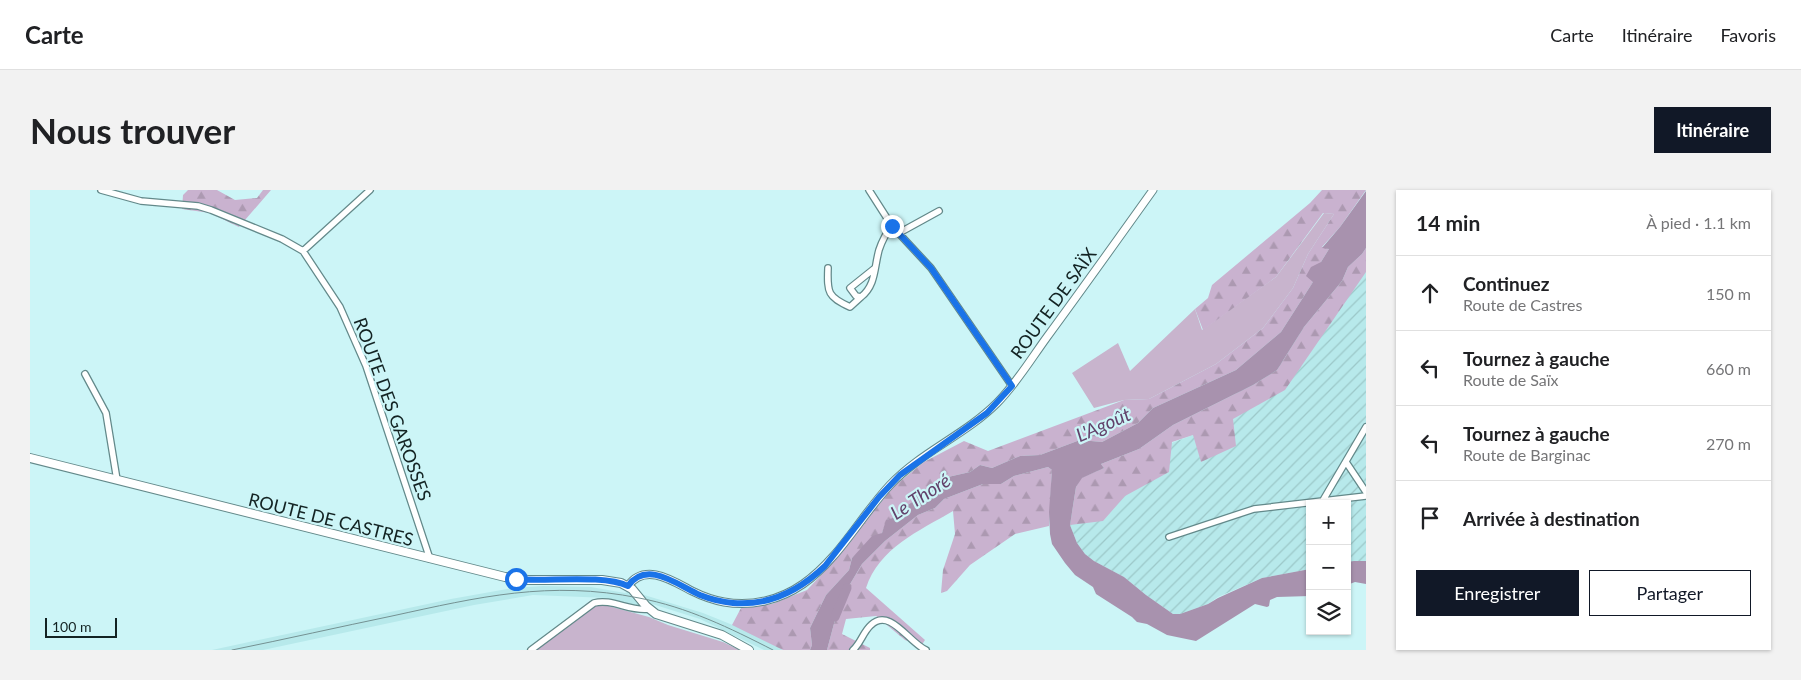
<!DOCTYPE html>
<html lang="fr">
<meta charset="utf-8">
<style>
body{margin:0;font-family:Lato,sans-serif;background:#f2f2f2;color:#202124}
.controls{position:absolute;right:15px;bottom:15px;display:grid;overflow:hidden;border-radius:0px;box-shadow:0 1px 4px #0004}
.controls button{width:45px;height:45px;display:grid;place-items:center;padding:0;border:0;border-bottom:1px solid #e0e0e0;background:#fff;color:#202124;font:25px sans-serif}
.scale{position:absolute;left:15px;bottom:12px;width:72px;box-sizing:border-box;padding-left:5px;border:2px solid #132323;border-top:0;font-size:14px;line-height:18px;white-space:nowrap;color:#132323;-webkit-text-stroke:4px #ccf5f7;paint-order:stroke}
.stop{position:absolute;width:15px;height:15px;margin:-11px;border:4px solid #1a73e8;border-radius:50%;background:#fff}
.stop.end{background:#1a73e8;border-color:#fff;box-shadow:0 1px 5px #0008}
.list{margin:0;padding:0;list-style:none}
h2{display:flex;justify-content:space-between;align-items:center;height:65px;margin:0;padding:0 20px;font-size:21px}
h2 small{font-size:16px;font-weight:400;color:#757577}
.list li{display:grid;grid-template-columns:32px 1fr auto;gap:15px;align-items:center;box-sizing:border-box;height:75px;padding:0 20px;border-top:1px solid #e0e0e0}
.list b{display:block;font-size:19px;white-space:nowrap}
.list p{margin:0;font-size:16px;white-space:nowrap;color:#757577}
.list em{font-size:16px;font-style:normal;color:#757577}
.actions{display:flex;gap:10px;padding:15px 20px}
.actions a{flex:1;padding:11px 0;border:1px solid #111827;border-radius:0px;text-align:center;font-size:18px;color:#111827}
.actions .main{background:#111827;color:#fff}
.icon{flex:none;width:28px;height:28px;fill:none;stroke:currentColor;stroke-width:2;stroke-linecap:round;stroke-linejoin:round}
.map{position:relative;flex:none;width:1336px;height:460px;overflow:hidden;border-radius:0px}
header{display:flex;align-items:center;gap:30px;box-sizing:border-box;height:70px;padding:0 25px;background:#fff;border-bottom:1px solid #e0e0e0}
header strong{font-size:24px}
nav{display:flex;gap:28px;margin-inline-start:auto;font-size:18px}
.intro{display:flex;align-items:center;justify-content:space-between;box-sizing:border-box;height:120px;padding:0 30px}
h1{margin:0;font-size:35px}
.button{padding:12px 22px;border-radius:0px;background:#111827;color:#fff;font-size:18px;font-weight:700}
main{display:flex;gap:30px;padding:0 30px}
aside{flex:1;background:#fff;border-radius:0px;box-shadow:0 1px 4px #0004}
.map>svg:first-child{display:block}
.built{fill:#b7e9eb}
.industrial{fill:url(#industrial-furrows)}
.grass{fill:#c8b4cd}
.forest{fill:url(#forest-firs)}
.water{fill:#a892ae}
.lines{fill:none;stroke-linecap:round;stroke-linejoin:round}
.river{stroke:#a892ae;stroke-width:9}
.minor-casing{stroke:#63898a;stroke-width:8}
.tertiary-casing{stroke:#63898a;stroke-width:9}
.secondary-casing{stroke:#63898a;stroke-width:10}
.minor{stroke:#fff;stroke-width:5.5}
.tertiary{stroke:#fff;stroke-width:7}
.secondary{stroke:#fff;stroke-width:8}
.rail{stroke:#749192;stroke-width:1}
.route{stroke:#1a73e8;stroke-width:6}
.labels{text-anchor:middle;dominant-baseline:central;stroke-width:4.5;stroke-linejoin:round;paint-order:stroke}
.street-label{font-size:18px;fill:#132323;stroke:#ccf5f7}
.water-label{font-size:19px;font-style:italic;fill:#62416a;stroke:#ccf5f7}
</style>
<header>
<strong>Carte</strong>
<nav><a>Carte</a><a>Itinéraire</a><a>Favoris</a></nav>
</header>
<div class="intro"><h1>Nous trouver</h1><a class="button">Itinéraire</a></div>
<main>
<div class="map">
<svg width="1336" height="460" viewBox="0 0 1336 460">
<defs>
<pattern id="industrial-furrows" width="10" height="10" patternUnits="userSpaceOnUse" patternTransform="scale(1.25)"><rect width="10" height="10" fill="#b7e9eb"/><path d="M-1 1l2-2M0 10L10 0M9 11l2-2" fill="none" stroke="#9cc8c9"/></pattern>
<pattern id="forest-firs" width="22" height="20" patternUnits="userSpaceOnUse" patternTransform="scale(1.25)"><rect width="22" height="20" fill="#c9b2cf"/><path d="M5 1l3.5 6h-7zM16 11l3.5 6h-7z" fill="#ac99b1"/></pattern>
</defs>
<rect width="100%" height="100%" fill="#ccf5f7"/>
<!-- built -->
<path class="built" d="M513,396L561,397L595,403L599,401L609,414L605,417L578,408L503,405L444,415L233,460H182L421,409L483,398Z
M611,404L673,423L715,440L753,460H734L670,429L616,412Z"/>
<!-- industrial -->
<path class="industrial" d="M1336,77V371L1317,372V314H1280V379L1232,388L1188,407L1178,414L1150,424H1143L1116,405L1094,387L1064,371L1055,364L1047,353L1040,335V326L1068,280L1163,245Z"/>
<!-- grass -->
<path class="grass" d="M1294,23L1304,24L1278,64L1263,98L1233,138L1186,174L1119,209L1094,210L1064,218L1042,183L1088,153L1100,181L1165,119L1172,140L1246,87Z
M560,411L619,427L638,435L693,452L710,460H497Z"/>
<!-- forest -->
<path class="forest" d="M158,0H187L205,10L227,8L233,0H241L209,37L180,23L152,19L153,5Z
M1292,0H1336L1310,37L1292,57L1299,59L1291,72L1283,92L1251,142L1206,180L1123,218L1108,233L1072,252L1050,250L1010,265L990,266L962,278L950,275L940,282L918,287L872,319L869,326L857,330L852,343L822,368L819,380L796,405L780,438L782,455L780,460H753L702,435L711,418L742,414L777,400L795,381L863,297L894,272L934,251L958,261L1094,210L1119,209L1186,174L1233,138L1263,98L1278,64L1304,24L1293,23L1246,87L1173,140L1165,119L1178,108L1182,95L1280,13Z
M1336,58V82L1255,200L1203,229L1206,256L1171,272L1163,245L1142,252L1139,282L1095,306L1073,331L1040,335L1046,297L1051,288L1074,278L1071,274L1109,259L1143,235L1223,195L1247,180L1274,137L1312,91L1318,77L1332,64Z
M1018,277L1022,280L1019,336L985,344L940,375L917,401L911,403L913,380L925,344L923,321C889,341 849,358 836,398L895,450L891,456L875,450L846,426L816,429L812,444L840,458V460H797L810,411L832,374L855,351L888,325L905,318L914,309L953,294H971L984,286Z"/>
<!-- water -->
<path class="water" d="M1336,1V58L1332,64L1318,77L1312,91L1274,137L1247,180L1223,195L1143,235L1109,259L1071,274L1074,278L1052,288L1046,297L1040,335L1047,353L1055,364L1064,371L1094,387L1116,405L1143,424H1150L1178,414L1188,408L1232,388L1280,379V406L1247,407L1240,410L1239,416L1237,417L1225,414L1166,451L1137,445L1117,434L1107,432L1102,427L1066,404L1063,397L1045,385L1035,373L1022,354L1020,344L1019,322L1022,280L1018,277L984,286L971,294H953L914,309L905,318L888,325L855,351L832,374L810,411L797,460H780L782,455L780,438L796,405L819,380L822,368L842,346L852,343L856,330L869,326L872,319L918,287L940,282L950,275L962,278L990,266L1010,265L1050,250L1072,252L1108,233L1123,218L1206,180L1251,142L1283,92L1276,86L1281,77L1291,72L1299,59L1292,58L1310,37Z
M1324,371H1336V394L1325,392L1317,395V372Z"/>
<g class="lines">
<!-- river -->
<path class="river" d="M805,427L817,398"/>
<defs>
<path id="minor" d="M71,0L111,11L168,16L181,20L252,49L273,61L310,117L336,176L400,369
M839,0L862,36L901,78L982,196
M869,43L909,21
M273,61L340,0
M798,78C797,103 798,107 820,117L831,107
M845,78L820,98L826,106L831,107C846,95 844,78 849,60C852,51 856,43 862,36
M55,184L76,223L87,290
M1316,272L1336,302
M1292,312L1336,237
M1139,347L1224,319L1336,306
M501,460L564,413C582,408 600,422 619,419
M823,460C831,453 833,442 841,435C860,417 879,453 896,460"/>
<path id="tertiary" d="M598,396C615,372 643,391 662,401C672,406 683,410 694,412C722,417 750,410 773,394C809,369 830,327 860,295C891,262 935,245 967,213C986,194 1001,169 1017,147C1053,98 1088,49 1123,0"/>
<path id="secondary" d="M0,268L475,387L498,390H572L591,393L602,399L616,416L626,424L692,445L719,460"/>
</defs>
<!-- minor casing -->
<use href="#minor" class="minor-casing"/>
<!-- tertiary casing -->
<use href="#tertiary" class="tertiary-casing"/>
<!-- secondary casing -->
<use href="#secondary" class="secondary-casing"/>
<!-- minor -->
<use href="#minor" class="minor"/>
<!-- tertiary -->
<use href="#tertiary" class="tertiary"/>
<!-- secondary -->
<use href="#secondary" class="secondary"/>
<!-- rail -->
<path class="rail" d="M202,460C256,449 309,437 362,426C449,407 520,390 609,408C657,417 700,438 743,460"/>
</g>
<g class="lines">
<!-- route -->
<path class="route" d="M486,389C516,392 573,384 598,396C617,369 649,396 670,405C680,409 692,412 703,413C739,416 769,401 795,376L849,307L870,285L957,223L982,196L901,78L862,36"/>
</g>
<g class="labels">
<!-- street labels -->
<g class="street-label">
<text transform="translate(1023 113) rotate(-54)">ROUTE DE SAÏX</text>
<text transform="translate(363 219) rotate(70)">ROUTE DES GAROSSES</text>
<text transform="translate(301 329) rotate(14)">ROUTE DE CASTRES</text>
</g>
<!-- water labels -->
<g class="water-label">
<text transform="translate(1073 234) rotate(-24)">L'Agoût</text>
<text transform="translate(890 306) rotate(-33)">Le Thoré</text>
</g>
</g>
</svg>
<div class="controls">
<button>+</button>
<button>−</button>
<button><svg class="icon" aria-label="layers" viewBox="0 0 24 24"><path d="M12 4l9 5-9 5-9-5zM3 14l9 5 9-5"/></svg></button>
</div>
<div class="scale">100 m</div>
<div class="stop" style="left:486px;top:389px"></div>
<div class="stop end" style="left:862px;top:36px"></div>
</div>
<aside>
<h2>14 min<small>À pied · 1.1 km</small></h2>
<ul class="list">
<li><svg class="icon" aria-label="ahead" viewBox="0 0 24 24"><path d="M12 20V5M6 11l6-6 6 6"/></svg><div><b>Continuez</b><p>Route de Castres</p></div><em>150 m</em></li>
<li><svg class="icon" aria-label="left" viewBox="0 0 24 24"><path d="M17 20v-9H6M10 6l-5 5 5 5"/></svg><div><b>Tournez à gauche</b><p>Route de Saïx</p></div><em>660 m</em></li>
<li><svg class="icon" aria-label="left" viewBox="0 0 24 24"><path d="M17 20v-9H6M10 6l-5 5 5 5"/></svg><div><b>Tournez à gauche</b><p>Route de Barginac</p></div><em>270 m</em></li>
<li><svg class="icon" aria-label="arrive" viewBox="0 0 24 24"><path d="M6 21V4h12l-3 4 3 4H6"/></svg><div><b>Arrivée à destination</b></div></li>
</ul>
<div class="actions"><a class="main">Enregistrer</a><a>Partager</a></div>
</aside>
</main>
